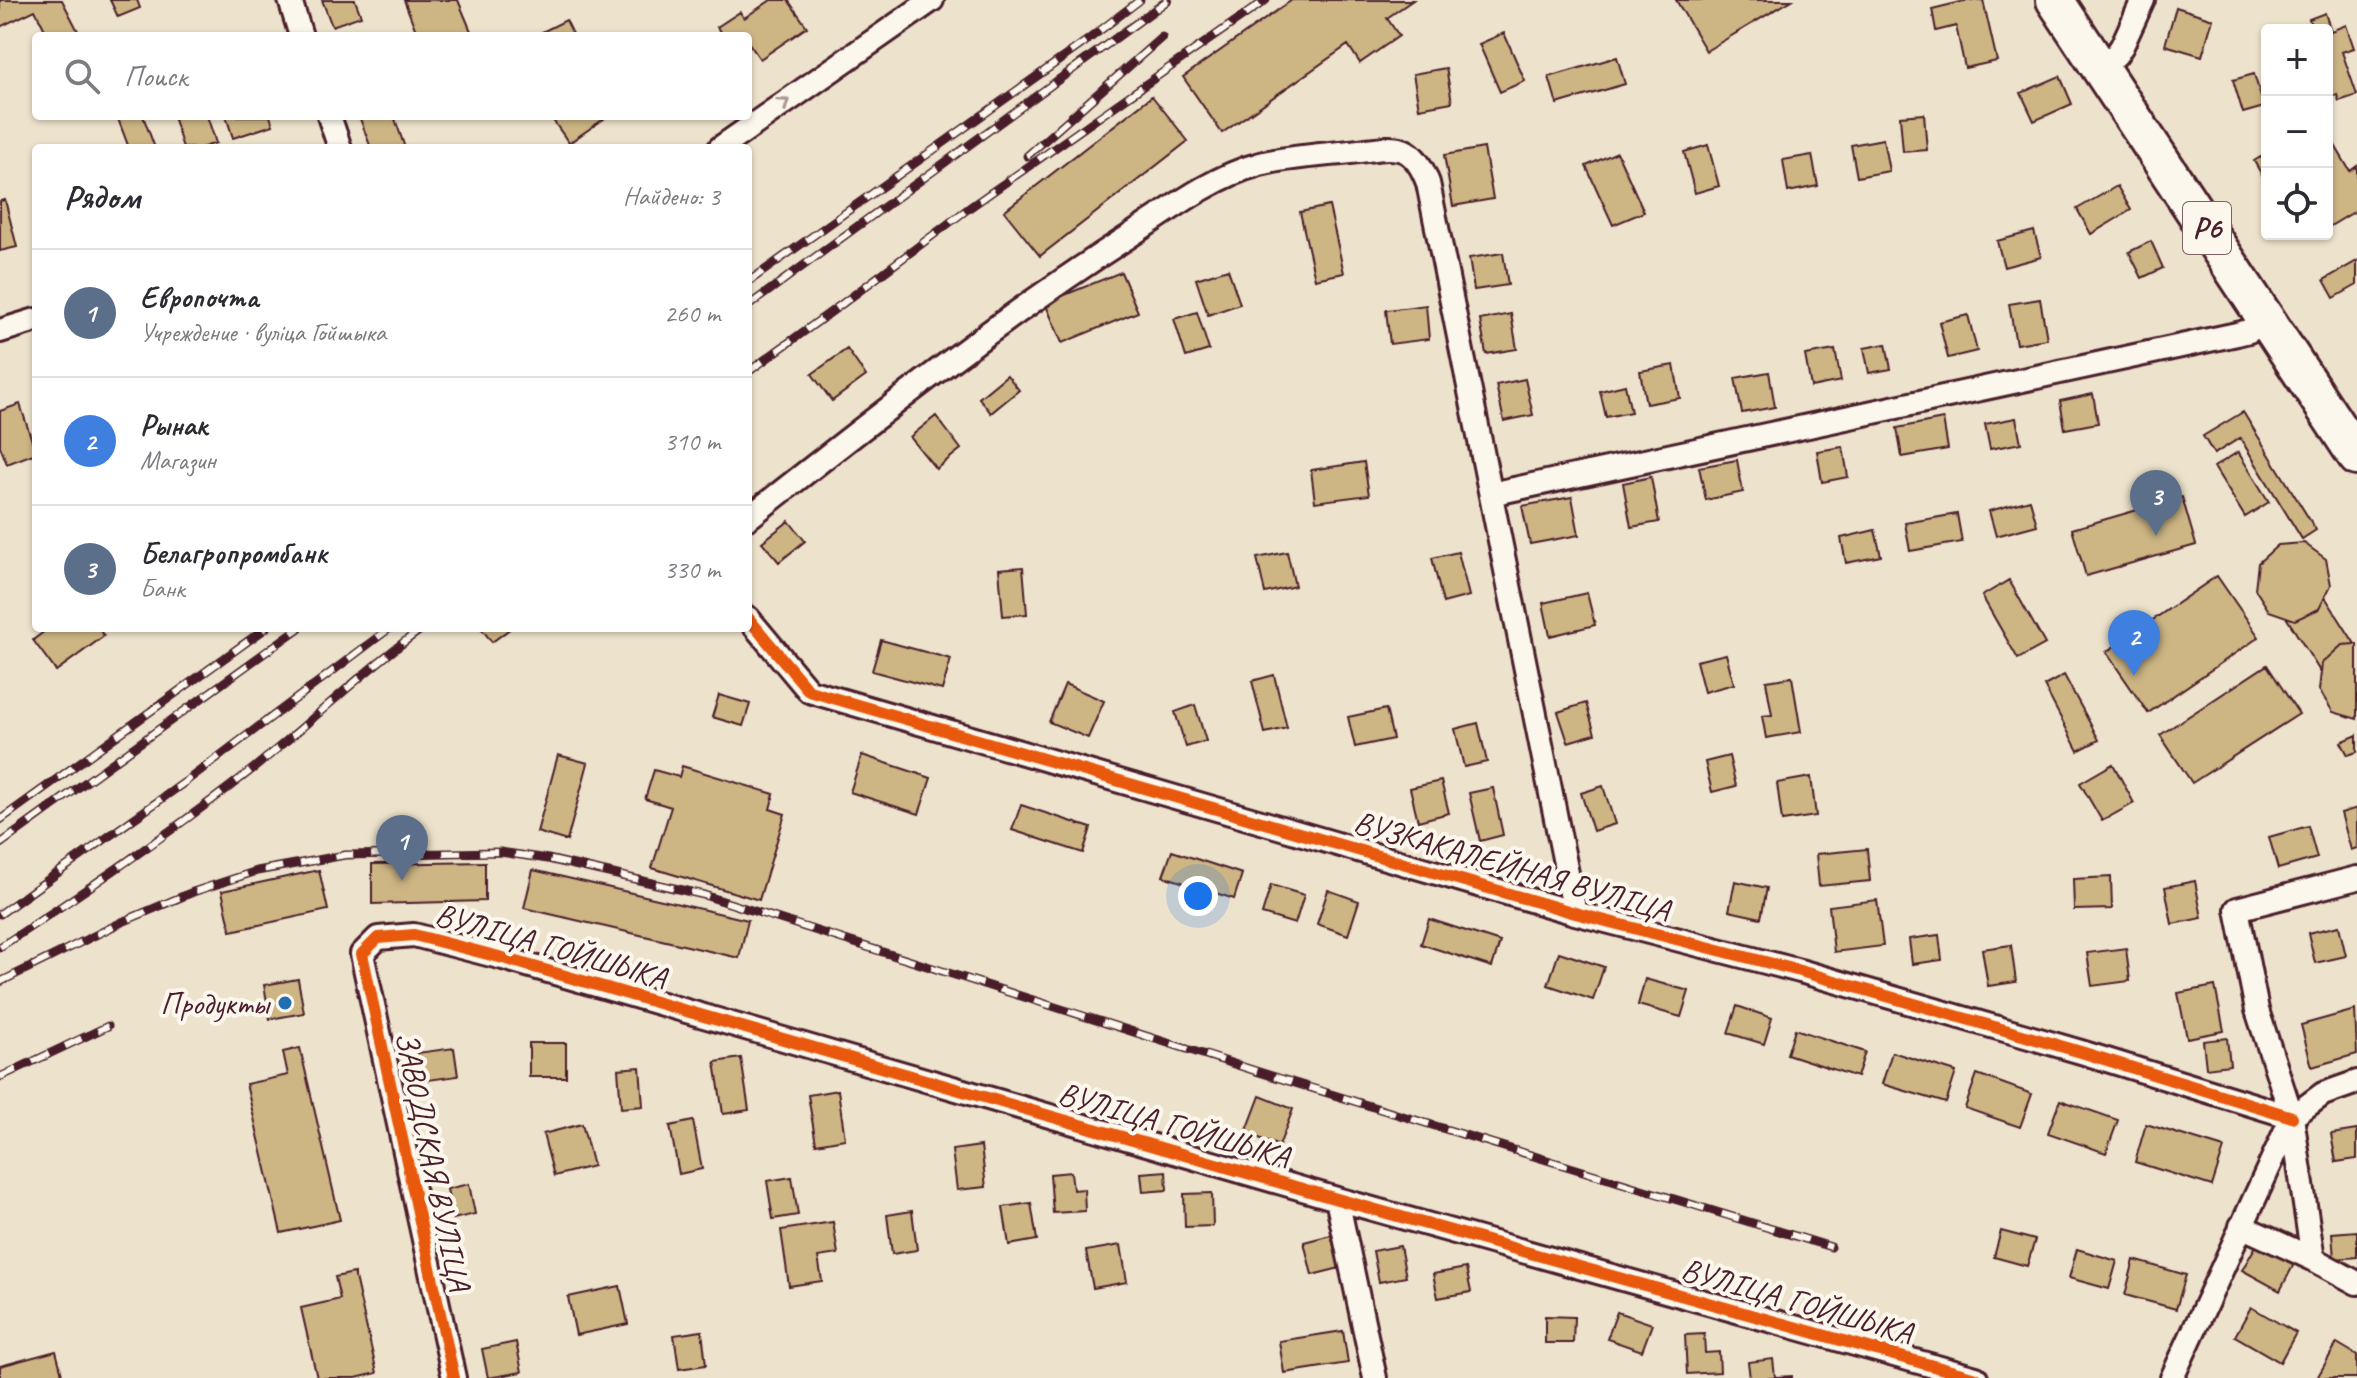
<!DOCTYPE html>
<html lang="ru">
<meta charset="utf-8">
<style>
body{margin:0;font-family:Caveat,sans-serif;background:#f2f2f3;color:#2b2b33}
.controls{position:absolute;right:24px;top:24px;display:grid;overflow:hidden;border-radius:8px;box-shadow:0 2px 6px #0004}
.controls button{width:72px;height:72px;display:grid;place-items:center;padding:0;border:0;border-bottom:2px solid #e1e1e2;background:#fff;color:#2b2b33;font:40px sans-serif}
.you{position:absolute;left:1198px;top:896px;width:28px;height:28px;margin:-20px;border:6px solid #fff;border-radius:50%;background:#1a73e8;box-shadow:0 0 0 12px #1a73e833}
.badge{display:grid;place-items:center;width:52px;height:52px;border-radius:50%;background:#1a73e8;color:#fff;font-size:26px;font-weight:700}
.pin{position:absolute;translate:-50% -66px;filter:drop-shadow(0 2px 4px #0008)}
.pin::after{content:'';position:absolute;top:42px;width:28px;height:24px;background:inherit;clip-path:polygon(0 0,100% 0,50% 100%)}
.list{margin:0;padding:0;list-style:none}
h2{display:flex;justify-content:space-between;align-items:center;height:104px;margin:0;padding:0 32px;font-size:34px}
h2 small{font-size:26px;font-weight:400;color:#7c7c81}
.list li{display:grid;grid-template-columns:52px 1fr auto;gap:24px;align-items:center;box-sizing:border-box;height:128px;padding:0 32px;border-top:2px solid #e1e1e2}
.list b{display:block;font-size:30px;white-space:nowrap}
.list p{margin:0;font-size:26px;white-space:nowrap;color:#7c7c81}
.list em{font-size:26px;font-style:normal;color:#7c7c81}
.icon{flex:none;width:44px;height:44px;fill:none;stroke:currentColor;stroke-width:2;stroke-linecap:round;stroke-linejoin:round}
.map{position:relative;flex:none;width:2357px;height:1378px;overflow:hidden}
.search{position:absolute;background:#fff;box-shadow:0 2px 6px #0004;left:32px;top:32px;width:720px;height:88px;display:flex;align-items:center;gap:20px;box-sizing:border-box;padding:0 28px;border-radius:8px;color:#7c7c81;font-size:30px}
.panel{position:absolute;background:#fff;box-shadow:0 2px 6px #0004;left:32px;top:144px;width:720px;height:488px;border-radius:8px}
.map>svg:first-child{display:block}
.building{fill:#cdb584;stroke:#4a1f2b;stroke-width:2}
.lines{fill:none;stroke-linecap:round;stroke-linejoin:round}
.street-casing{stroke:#4a1f2b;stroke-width:28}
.primary-casing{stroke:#4a1f2b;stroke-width:42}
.street{stroke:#fbf7ec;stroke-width:22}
.primary{stroke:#fbf7ec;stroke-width:36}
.rail-casing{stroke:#4a1f2b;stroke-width:9}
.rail{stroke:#fbf7ec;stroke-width:6;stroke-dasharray:18;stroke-linecap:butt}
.cycleway-casing{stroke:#fbf7ec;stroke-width:17}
.cycleway{stroke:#e8590c;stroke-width:12}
.oneway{stroke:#ab9695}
.poi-dot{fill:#1f6fb2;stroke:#fbf7ec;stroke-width:3}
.labels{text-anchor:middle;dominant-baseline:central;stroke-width:8;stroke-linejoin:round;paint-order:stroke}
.shield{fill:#fbf7ec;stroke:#7f6065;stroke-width:2}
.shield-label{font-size:30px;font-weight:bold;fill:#4a1f2b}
.street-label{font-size:32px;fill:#4a1f2b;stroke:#fbf7ec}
.poi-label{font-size:32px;fill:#4a1f2b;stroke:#fbf7ec;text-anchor:end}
</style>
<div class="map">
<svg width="2357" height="1378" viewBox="0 0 2357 1378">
<rect width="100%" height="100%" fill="#ede3cd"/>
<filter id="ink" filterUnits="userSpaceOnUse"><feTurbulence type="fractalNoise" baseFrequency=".0125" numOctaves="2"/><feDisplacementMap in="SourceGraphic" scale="16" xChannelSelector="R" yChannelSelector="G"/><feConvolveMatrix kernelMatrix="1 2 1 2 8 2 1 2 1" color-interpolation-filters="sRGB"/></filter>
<g filter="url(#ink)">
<!-- building -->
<path class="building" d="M0,0H62L79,33L72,36H48L35,10L0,27Z
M110,0H137L140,8L118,17Z
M322,0H355L361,16L332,26Z
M404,0H458L473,36H418Z
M771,0H788L807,27L760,59L748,42V36H723L717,27L740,12L744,18Z
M1292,0H1413L1387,18L1399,36L1360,63L1348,45L1222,133L1183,77Z
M1676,0H1792L1706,51Z
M1969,0H1983L1997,61L1965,68L1956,26L1936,31L1932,9Z
M2176,7L2213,19L2202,56L2165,45Z
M2325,13L2331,31L2346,25L2354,48L2342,52L2357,95L2339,101L2337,95L2327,98V30H2313L2309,19Z
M566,20L574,36H539L538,34Z
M1504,33L1525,81L1500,92L1479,44Z
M1617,57L1625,84L1557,104L1549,77Z
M1446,68L1452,102L1419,108L1413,74Z
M2254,74L2264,107L2243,113L2233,80Z
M2060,76L2072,104L2034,121L2021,93Z
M1152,96L1188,141L1040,256L1004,211Z
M1924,114L1927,150L1903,152L1900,116Z
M117,116H143L155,148H129Z
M173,116H207L216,143L201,148H183Z
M226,116H270L273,125L233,138Z
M359,116H394L405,148H371Z
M550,116H608L569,143Z
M2327,132L2350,171L2357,166V210L2327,228Z
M1883,139L1889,171L1857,177L1851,145Z
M1708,145L1719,186L1695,193L1684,152Z
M1484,148L1493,199L1453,206L1444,155Z
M1617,152L1644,212L1613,225L1586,166Z
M2267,153V184L2254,161Z
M1812,155L1818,186L1788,192L1783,160Z
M2117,186L2131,210L2091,234L2077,209Z
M5,200L17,247L0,251V201Z
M1329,206L1344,273L1315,279L1300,212Z
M2034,231L2041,257L2004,267L1997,241Z
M2151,241L2163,268L2142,278L2129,252Z
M1503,253L1508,285L1474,290L1469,258Z
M2357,261V285L2334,298L2324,280Z
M1228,269L1240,304L1208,315L1196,279Z
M1121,272L1138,312L1062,343L1045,303Z
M2040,299L2047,339L2016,344L2009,304Z
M1426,305L1429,339L1390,344L1386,310Z
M1197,312L1209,350L1186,357L1174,319Z
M1511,314L1517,349L1486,354L1480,320Z
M1968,315L1977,351L1948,358L1939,322Z
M1886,344L1891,369L1869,373L1864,348Z
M847,349L866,376L832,401L812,374Z
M1835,350L1841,381L1811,387L1805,355Z
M1674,365L1680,398L1646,404L1640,371Z
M1769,372L1775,407L1742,413L1735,378Z
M1007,375L1019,390L991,413L979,398Z
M1525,379L1533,415L1504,421L1496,385Z
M1625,385L1631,412L1606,417L1600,391Z
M2093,394L2098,423L2065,429L2060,401Z
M20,404L36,453L7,464L0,446V411Z
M2243,412L2316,530L2302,539L2240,438L2214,454L2203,436Z
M936,416L961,449L936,469L910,437Z
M2016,418L2021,443L1990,449L1985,424Z
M1943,419L1948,449L1902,457L1897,428Z
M1843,447L1848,477L1822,482L1817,451Z
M2238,452L2269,502L2245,517L2214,467Z
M1737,460L1743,492L1706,500L1699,467Z
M1364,462L1369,495L1315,502L1311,470Z
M1651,477L1659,522L1631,527L1623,483Z
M1572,497L1579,535L1530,544L1522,506Z
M2182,497L2196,545L2086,576L2072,529Z
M2030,500L2037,525L1996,536L1989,511Z
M1957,514L1962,542L1910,551L1905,523Z
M789,521L805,541L779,562L762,542Z
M1875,530L1881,556L1846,563L1841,538Z
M2304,543L2326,559L2331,585L2319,609L2295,620L2269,611L2255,589L2258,563L2278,545Z
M1287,552L1295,586L1265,593L1257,558Z
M1458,552L1469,596L1443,603L1432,558Z
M1023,567L1027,614L1003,616L999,569Z
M2217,576L2259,637L2148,713L2106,652Z
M2009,580L2045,644L2018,659L1982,596Z
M1587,593L1595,625L1550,636L1543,603Z
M2325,597L2355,644L2342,645L2322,663L2321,673L2286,617L2295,620L2319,609Z
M49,628H98L104,636L56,671L33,640Z
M481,628H511L492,642Z
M881,640L951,659L942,690L872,671Z
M2355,644H2357V719L2333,712L2319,690L2322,663L2342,645Z
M1726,654L1734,684L1704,692L1696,661Z
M2267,665L2299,714L2192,783L2160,735Z
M1274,675L1287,728L1265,733L1252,681Z
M2064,675L2099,740L2078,751L2044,686Z
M1792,677L1801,732L1766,738L1762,716L1772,715L1766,681Z
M1065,684L1104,701L1088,738L1049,722Z
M719,695L750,704L743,726L712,717Z
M1586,703L1595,734L1568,742L1558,712Z
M1195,705L1206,741L1186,747L1175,712Z
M1386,709L1393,739L1355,747L1348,717Z
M1478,723L1487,762L1464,767L1455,729Z
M2357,735V752L2348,755L2341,742Z
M558,755L588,763L567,841L537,832Z
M862,755L931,778L919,814L850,792Z
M1729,756L1736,786L1712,792L1705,762Z
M2113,764L2134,803L2102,821L2080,783Z
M682,766L774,794L770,809L785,814L759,900L652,868L671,807L645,799L654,770L679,777Z
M1811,777L1816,816L1782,821L1777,783Z
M1441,781L1449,813L1418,821L1410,788Z
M1603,786L1615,824L1593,831L1581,793Z
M1493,788L1503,835L1480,841L1469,793Z
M1021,805L1091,828L1083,853L1012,830Z
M2357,808V848L2351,850L2341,813Z
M2308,826L2317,858L2278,869L2269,837Z
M1867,849L1870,881L1819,886L1816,854Z
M1172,851L1242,874L1234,899L1163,876Z
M485,862V901L372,904V864Z
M319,870L328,910L231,931L222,891Z
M533,870L748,920L739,958L524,908Z
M2111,877L2112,909L2074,910L2073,879Z
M1735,881L1767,888L1761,918L1729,911Z
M2195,881L2202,918L2172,924L2165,887Z
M1271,885L1304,895L1295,924L1262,914Z
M1328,890L1359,901L1348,935L1317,924Z
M1877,900L1883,946L1834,952L1829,906Z
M1429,919L1500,942L1492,967L1421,944Z
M2339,926L2346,956L2315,963L2308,933Z
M1939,935L1942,960L1912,964L1909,939Z
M2011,945L2016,982L1988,986L1982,949Z
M2126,948L2130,981L2092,986L2087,953Z
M1559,952L1604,967L1593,1000L1548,985Z
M298,979L304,1013L270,1019L264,985Z
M1645,979L1689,991L1681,1017L1638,1005Z
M2215,986L2224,1031L2187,1038L2178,993Z
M1737,1006L1772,1018L1764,1044L1728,1033Z
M2355,1010L2357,1054L2312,1067L2301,1025Z
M1795,1029L1865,1052L1857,1077L1787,1054Z
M2227,1038L2230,1065L2206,1068L2203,1041Z
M529,1043H566V1077H529Z
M300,1048L340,1220L281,1233L246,1084L288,1075L283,1052Z
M454,1048L458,1076L421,1081L417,1053Z
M1892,1052L1956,1072L1946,1103L1882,1084Z
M741,1058L749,1110L723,1114L715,1062Z
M640,1067L643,1106L621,1108L618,1069Z
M1977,1074L2032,1094L2020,1127L1965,1108Z
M838,1090L845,1139L816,1144L808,1095Z
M1260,1096L1293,1109L1279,1146L1246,1133Z
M2060,1100L2118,1120L2106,1153L2048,1133Z
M693,1121L702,1169L679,1174L670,1126Z
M582,1124L593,1166L554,1176L543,1134Z
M2146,1124L2224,1148L2212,1186L2135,1162Z
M2357,1130V1159L2336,1162L2331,1134Z
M981,1146L986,1187L957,1190L952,1150Z
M1166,1171L1167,1190L1143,1192L1141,1173Z
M1071,1172L1073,1190L1084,1189L1085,1211L1053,1213L1050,1174Z
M792,1177L798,1215L773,1219L767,1181Z
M469,1184L475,1214L453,1219L447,1189Z
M1212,1193L1213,1226L1185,1227L1184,1194Z
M1031,1203L1037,1240L1009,1245L1003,1207Z
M912,1211L917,1250L892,1254L887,1215Z
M833,1222L838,1254L818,1257L822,1281L789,1286L781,1230Z
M2001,1231L2035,1240L2027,1266L1994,1257Z
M2357,1231V1257L2334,1259L2332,1233Z
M1331,1235L1340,1268L1312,1275L1304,1242Z
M2257,1244L2294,1264L2280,1291L2242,1270Z
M1121,1245L1127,1282L1093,1288L1086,1251Z
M1400,1246L1406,1277L1379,1282L1373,1251Z
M2077,1249L2117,1261L2109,1289L2069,1278Z
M2134,1260L2186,1275L2176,1309L2125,1295Z
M1466,1268L1471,1292L1438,1298L1433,1274Z
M354,1273L377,1373L356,1378H317L301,1308L340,1299L335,1277Z
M620,1286L628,1324L576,1335L568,1297Z
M2251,1307L2296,1333L2280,1362L2235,1336Z
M1617,1312L1652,1324L1642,1351L1607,1339Z
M1545,1316L1574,1317L1573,1343H1545Z
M702,1331L706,1365L679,1369L674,1335Z
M1343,1331L1348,1363L1284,1373L1279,1341Z
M1704,1334L1705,1353L1719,1352L1720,1372L1687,1374L1685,1335Z
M516,1342L522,1372L488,1378L482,1349Z
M2337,1343L2357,1355V1378H2317Z
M56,1351L63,1378H0V1366Z
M1773,1359L1775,1377L1792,1376V1378H1750L1748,1362Z"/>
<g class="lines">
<defs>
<path id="street" d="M290,0L301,36
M2099,67L2116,55L2122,46L2143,0
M329,116L340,148
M720,148L932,0
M0,331L36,320
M1491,494L2237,334L2249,331L2266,321
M748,518C872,421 995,322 1128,237C1169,210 1212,177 1260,164C1286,157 1323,155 1350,152C1391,148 1411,137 1428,183L1575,913
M748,618L809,691L1575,913L1800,971L2081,1052L2292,1117
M1337,1199L1375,1378
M2241,1226L2313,1259L2357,1283
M2313,1259L2292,1117L2257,1010L2237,909L2357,878
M454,1378L362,954L378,938L414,935L503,958L1337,1199L1976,1378
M2172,1378L2292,1117L2323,1094L2357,1082"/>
<path id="primary" d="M2055,0L2357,457"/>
</defs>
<!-- street casing -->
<use href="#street" class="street-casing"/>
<!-- primary casing -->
<use href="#primary" class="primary-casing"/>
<!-- street -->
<use href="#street" class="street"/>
<!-- primary -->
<use href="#primary" class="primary"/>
<defs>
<path id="rail" d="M1027,156L1162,37
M748,282L1085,42L1140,0
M748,306L1168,0
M748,372L842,304L969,208L1266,0
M0,820L266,628
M0,844L299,628
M0,914L185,782L390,628
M0,947C87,890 172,832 254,768C311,722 363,671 423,628
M0,982L122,922L193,892L257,871L345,855L500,852L548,859L704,895L1259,1072L1831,1247
M0,1077L108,1026"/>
</defs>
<!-- rail casing -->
<use href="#rail" class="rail-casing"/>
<!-- rail -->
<use href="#rail" class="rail"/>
<defs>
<path id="cycleway" d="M748,618L809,691L1575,913L1800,971L2081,1052L2292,1117
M454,1378L362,954L378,938L414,935L503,958L1337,1199L1976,1378"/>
</defs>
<!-- cycleway casing -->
<use href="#cycleway" class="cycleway-casing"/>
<!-- cycleway -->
<use href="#cycleway" class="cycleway"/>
</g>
<!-- one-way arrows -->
<defs><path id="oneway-chevron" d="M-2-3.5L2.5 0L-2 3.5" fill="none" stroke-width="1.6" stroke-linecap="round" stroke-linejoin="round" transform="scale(2)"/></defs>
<use class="oneway" href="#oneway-chevron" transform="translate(784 103) rotate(-35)"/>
</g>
<!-- markers -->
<circle class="poi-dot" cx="285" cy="1003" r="8"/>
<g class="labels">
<!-- shield labels -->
<rect class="shield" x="2183" y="202" width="48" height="52" rx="6"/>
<g class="shield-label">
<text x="2207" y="228">Р6</text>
</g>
<!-- street labels -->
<g class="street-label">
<text transform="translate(1512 866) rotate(16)">ВУЗКАКАЛЕЙНАЯ ВУЛІЦА</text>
<text transform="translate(551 946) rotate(16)">ВУЛІЦА ГОЙШЫКА</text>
<text transform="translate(1174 1125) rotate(16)">ВУЛІЦА ГОЙШЫКА</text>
<text transform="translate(433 1161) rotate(78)">ЗАВОДСКАЯ ВУЛІЦА</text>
<text transform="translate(1797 1301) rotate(16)">ВУЛІЦА ГОЙШЫКА</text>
</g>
<!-- poi labels -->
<g class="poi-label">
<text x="269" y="1003">Продукты</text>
</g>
</g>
</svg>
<div class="controls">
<button>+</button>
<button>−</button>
<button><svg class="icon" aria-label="locate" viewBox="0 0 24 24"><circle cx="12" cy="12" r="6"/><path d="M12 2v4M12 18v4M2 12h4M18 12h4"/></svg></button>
</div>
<div class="you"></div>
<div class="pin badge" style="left:402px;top:881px;background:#5c6f8a">1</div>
<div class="pin badge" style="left:2134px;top:676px;background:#3f7fe0">2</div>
<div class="pin badge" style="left:2156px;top:536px;background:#5c6f8a">3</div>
<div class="search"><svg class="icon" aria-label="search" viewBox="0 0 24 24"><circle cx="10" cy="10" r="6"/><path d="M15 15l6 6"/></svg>Поиск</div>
<section class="panel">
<h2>Рядом<small>Найдено: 3</small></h2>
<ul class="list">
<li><span class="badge" style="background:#5c6f8a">1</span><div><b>Европочта</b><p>Учреждение · вуліца Гойшыка</p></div><em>260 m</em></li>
<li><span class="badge" style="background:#3f7fe0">2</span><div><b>Рынак</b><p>Магазин</p></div><em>310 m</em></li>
<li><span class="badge" style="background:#5c6f8a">3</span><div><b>Белагропромбанк</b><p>Банк</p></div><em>330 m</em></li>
</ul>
</section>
</div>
